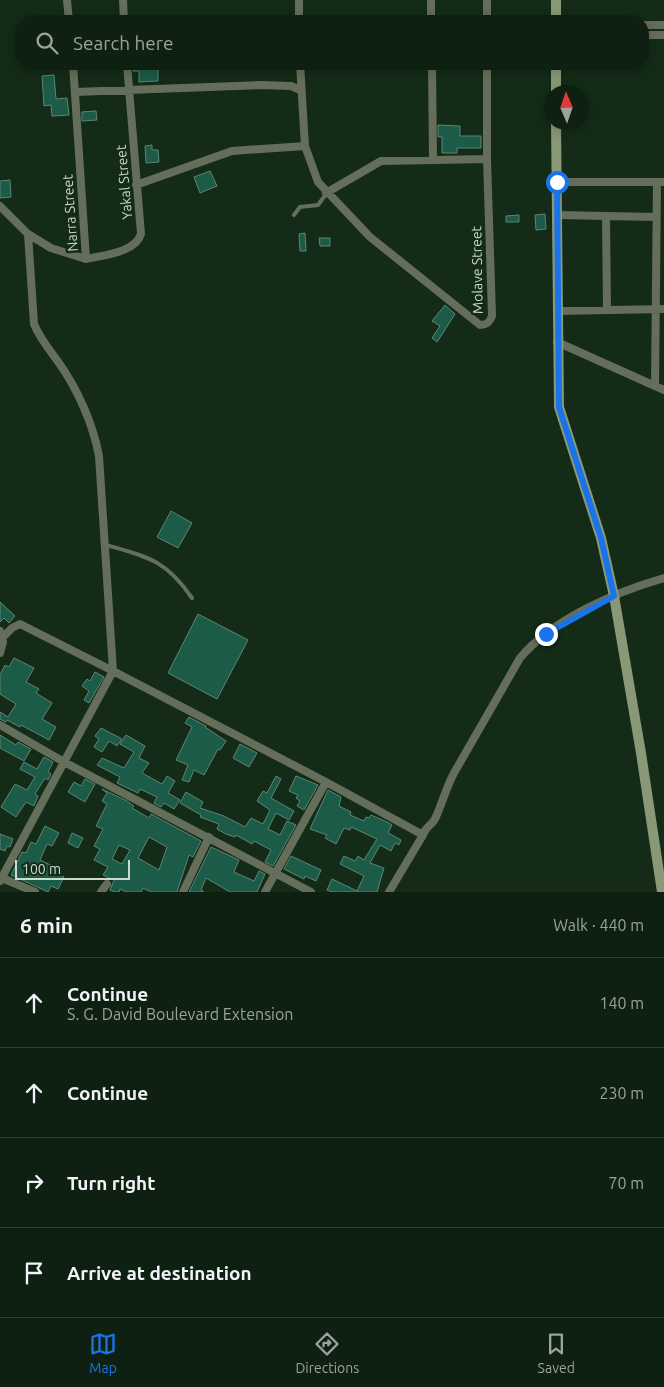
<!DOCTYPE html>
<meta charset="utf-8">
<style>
body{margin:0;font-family:Ubuntu,sans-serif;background:#17281a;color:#f1f3f6}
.compass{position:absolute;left:544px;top:85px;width:45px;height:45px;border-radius:50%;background:#0e2011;box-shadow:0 2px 12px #0003;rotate:358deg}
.scale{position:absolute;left:15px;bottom:12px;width:115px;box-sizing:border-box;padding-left:5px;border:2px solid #ccdacd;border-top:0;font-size:14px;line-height:18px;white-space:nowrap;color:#ccdacd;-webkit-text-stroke:4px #132b17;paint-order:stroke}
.stop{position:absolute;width:15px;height:15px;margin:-11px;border:4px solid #1a73e8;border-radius:50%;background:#fff}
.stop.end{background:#1a73e8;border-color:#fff;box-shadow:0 1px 5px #0008}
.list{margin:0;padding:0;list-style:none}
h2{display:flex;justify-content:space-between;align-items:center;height:65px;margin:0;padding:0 20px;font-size:21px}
h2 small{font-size:16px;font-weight:400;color:#9ba39f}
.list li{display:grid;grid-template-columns:32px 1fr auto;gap:15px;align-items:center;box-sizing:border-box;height:90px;padding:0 20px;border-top:1px solid #2e3e31}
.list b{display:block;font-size:19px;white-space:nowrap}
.list p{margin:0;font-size:16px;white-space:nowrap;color:#9ba39f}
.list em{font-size:16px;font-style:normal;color:#9ba39f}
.icon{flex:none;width:28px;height:28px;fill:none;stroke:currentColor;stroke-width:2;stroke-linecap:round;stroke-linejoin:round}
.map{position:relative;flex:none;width:664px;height:892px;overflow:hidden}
.search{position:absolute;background:#0e2011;box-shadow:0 2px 12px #0003;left:15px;right:15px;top:15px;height:55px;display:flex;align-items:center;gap:12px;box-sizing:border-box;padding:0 18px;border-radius:20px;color:#9ba39f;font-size:19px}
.sheet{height:425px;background:#0e2011}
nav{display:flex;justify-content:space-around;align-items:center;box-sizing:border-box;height:70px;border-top:1px solid #2e3e31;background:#0e2011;font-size:14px;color:#9ba39f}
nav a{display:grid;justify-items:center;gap:2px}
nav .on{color:#1a73e8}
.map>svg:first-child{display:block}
.building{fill:#1b5b47;stroke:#5f8576;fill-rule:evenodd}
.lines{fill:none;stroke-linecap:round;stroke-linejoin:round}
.lane{stroke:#656e5a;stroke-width:4}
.street{stroke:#656e5a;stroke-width:8}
.secondary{stroke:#899877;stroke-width:10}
.route{stroke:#1a73e8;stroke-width:6}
.labels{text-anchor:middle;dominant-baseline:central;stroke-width:5;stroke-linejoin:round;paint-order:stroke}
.street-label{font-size:14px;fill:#ccdacd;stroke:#132b17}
</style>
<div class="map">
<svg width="664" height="892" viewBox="0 0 664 892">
<rect width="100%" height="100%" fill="#132b17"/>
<!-- building -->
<path class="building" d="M133,64H158V81L139,82V71H133Z
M54,75L56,99L67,98L69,115L52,116L51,105L44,106L42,76Z
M96,111L97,120L82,121V112Z
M438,125L460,126V136H481V148H457V153H442V137H438Z
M152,145V150H158L159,162L146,163L145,146Z
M210,171L217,186L200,193L194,177Z
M10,180L11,197L0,198V181Z
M545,214L546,229L536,230L535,215Z
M519,215V222H506V216Z
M305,233L306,251H300L299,234Z
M319,238H330V246H320Z
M445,305L455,314L437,342L432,338L440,326L432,321Z
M171,511L192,523L178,548L157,537Z
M0,602L15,616L9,623L4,618L0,622Z
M198,614L248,640L217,699L168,673Z
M14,658L34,668L26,682L39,689L36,693L52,703L42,719L56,727L49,740L21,725L20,727L7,720L6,722L0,719V712L8,717L16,704L0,694V675L5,665L9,667Z
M95,672L104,677L89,703L84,700L89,691L82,686L87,679L90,681Z
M189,717L206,726L205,727L226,741L220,750L218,749L204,775L194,770L189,782L182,780L188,765L176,760L192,727L185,723Z
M101,728L122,739L117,746L109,741L102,752L94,747L99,739L95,736Z
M0,735L16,745L18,742L31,749L24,761L0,748Z
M126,735L145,746L139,758L149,763L142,773L162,784L167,776L175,781L168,793L180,800L174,809L164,803L161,807L154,803L157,797L140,789L138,793L117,783L120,777L97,765L102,758L124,768L134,752L120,744Z
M240,744L257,753L249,767L233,758Z
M44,757L53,762L48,772L51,774L48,780L45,778L35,794L38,796L34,806L26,802L16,817L1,807L15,784L27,790L35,777L20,769L24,762L37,769Z
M276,776L281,779L271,798L294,811L289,820L276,813L268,829L280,835L287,821L296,825L273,866L265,862L271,850L254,841L252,844L236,835L235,837L226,834L217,829L219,824L200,817L201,815L180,803L186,792L203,802L200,808L224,816L245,827L251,818L263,824L270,810L257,801L263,791L267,793Z
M296,776L318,785L304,810L297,806L300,801L296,798L298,795L289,791Z
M85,779L95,784L85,802L68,792L74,782L81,786Z
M102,789L127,801L134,806L132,808L149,818L151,814L201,841L193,857L189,855L177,892H151L143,888L141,892H126L120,889L119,892H115L110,890L114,880L103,875L108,867L94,860L100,849L94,846L103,829L96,826L107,804L102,801L107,793ZM149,837L167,847L159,870L138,858ZM119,845L130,850L122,864L112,859Z
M328,790L341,797L339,806L351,812L350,815L364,821L366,817L369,818L371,815L387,822L392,825L388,833L401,840L399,845L395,843L391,851L380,845L370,863L384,868L377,892H332L327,890L332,879L357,891L364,876L340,864L344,856L355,861L358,856L364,860L377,839L351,827L350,830L344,828L336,844L325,838L327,835L310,829Z
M45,826L59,833L52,846L47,844L40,860L59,869L57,874L64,877L58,889L51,886L48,892L11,875L22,852L26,853L31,842L36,844Z
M72,833L83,838L78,848L68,843Z
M0,834L13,839L10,847L7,846L5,851L0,849Z
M211,847L239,860L234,872L254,881L259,871L265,874L257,892H230L206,878L201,890L204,892H189Z
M291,856L321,870L316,881L305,876L304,879L284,869Z"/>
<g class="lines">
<!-- lane -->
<path class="lane" d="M294,215L300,207L318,205L326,194
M106,545C148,557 166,560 192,598"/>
<!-- street -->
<path class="street" d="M67,0L69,21
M123,0L124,21
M299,0V21
M431,0V21
M487,21V0
M643,25H664
M643,35H664
M73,64L86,259
M300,64L305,146L318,182L370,237L480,325C487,325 490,322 492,316L487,159V64
M432,64L433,160
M75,92L262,85L291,86L300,90
M557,182H664
M136,185L232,151L305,146
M326,193L381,161L487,159
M0,206L28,234L51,248L86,259
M557,215L656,217
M606,216L607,310
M28,234L34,324C40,339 50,350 59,363C78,390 93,424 99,456L113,671
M86,259C103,255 135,253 141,234L127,64
M557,311L664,309
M557,342L664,390
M655,386L657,182
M0,631L3,642L0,653
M3,637L12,628L20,624L113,671
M0,725L64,762L311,892
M423,835C425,827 431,826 435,819C442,804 446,788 454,773L520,658C553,619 615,592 664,578
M2,878L35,892
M0,881L113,671L326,782L423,835L389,892
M101,892L107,884
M183,892L209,837
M265,892L326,782"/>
<!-- secondary -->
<path class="secondary" d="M556,0V21
M556,64V92
M556,122L559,407L601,538L614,596L641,753L662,892"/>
</g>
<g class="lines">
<!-- route -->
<path class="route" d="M546,634L614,596L601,538L559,407L557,182"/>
</g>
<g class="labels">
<!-- street labels -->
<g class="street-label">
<text transform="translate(124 182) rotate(-95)">Yakal Street</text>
<text transform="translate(70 213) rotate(-94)">Narra Street</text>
<text transform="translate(477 270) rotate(-91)">Molave Street</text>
</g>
</g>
</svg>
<svg class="compass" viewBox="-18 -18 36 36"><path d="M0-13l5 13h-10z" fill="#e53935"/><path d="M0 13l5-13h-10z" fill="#9ba39f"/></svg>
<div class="scale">100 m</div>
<div class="stop" style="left:557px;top:182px"></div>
<div class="stop end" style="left:546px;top:634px"></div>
<div class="search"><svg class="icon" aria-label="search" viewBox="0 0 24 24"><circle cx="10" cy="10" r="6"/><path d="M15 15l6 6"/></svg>Search here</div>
</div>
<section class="sheet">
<h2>6 min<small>Walk · 440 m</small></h2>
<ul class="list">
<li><svg class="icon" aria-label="ahead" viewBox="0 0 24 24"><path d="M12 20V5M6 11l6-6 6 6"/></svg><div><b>Continue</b><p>S. G. David Boulevard Extension</p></div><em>140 m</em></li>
<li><svg class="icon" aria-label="ahead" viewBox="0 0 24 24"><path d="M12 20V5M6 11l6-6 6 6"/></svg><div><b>Continue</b></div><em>230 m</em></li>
<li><svg class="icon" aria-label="right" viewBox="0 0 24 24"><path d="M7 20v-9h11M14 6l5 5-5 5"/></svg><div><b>Turn right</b></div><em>70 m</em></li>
<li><svg class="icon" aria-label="arrive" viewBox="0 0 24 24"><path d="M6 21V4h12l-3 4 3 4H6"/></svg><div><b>Arrive at destination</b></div></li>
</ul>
</section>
<nav>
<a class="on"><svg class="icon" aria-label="map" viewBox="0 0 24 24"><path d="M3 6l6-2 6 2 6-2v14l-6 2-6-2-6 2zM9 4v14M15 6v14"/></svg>Map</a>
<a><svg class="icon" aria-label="directions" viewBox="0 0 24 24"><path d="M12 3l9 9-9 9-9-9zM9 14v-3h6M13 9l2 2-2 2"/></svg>Directions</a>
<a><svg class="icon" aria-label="saved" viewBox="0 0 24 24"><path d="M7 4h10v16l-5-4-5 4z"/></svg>Saved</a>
</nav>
